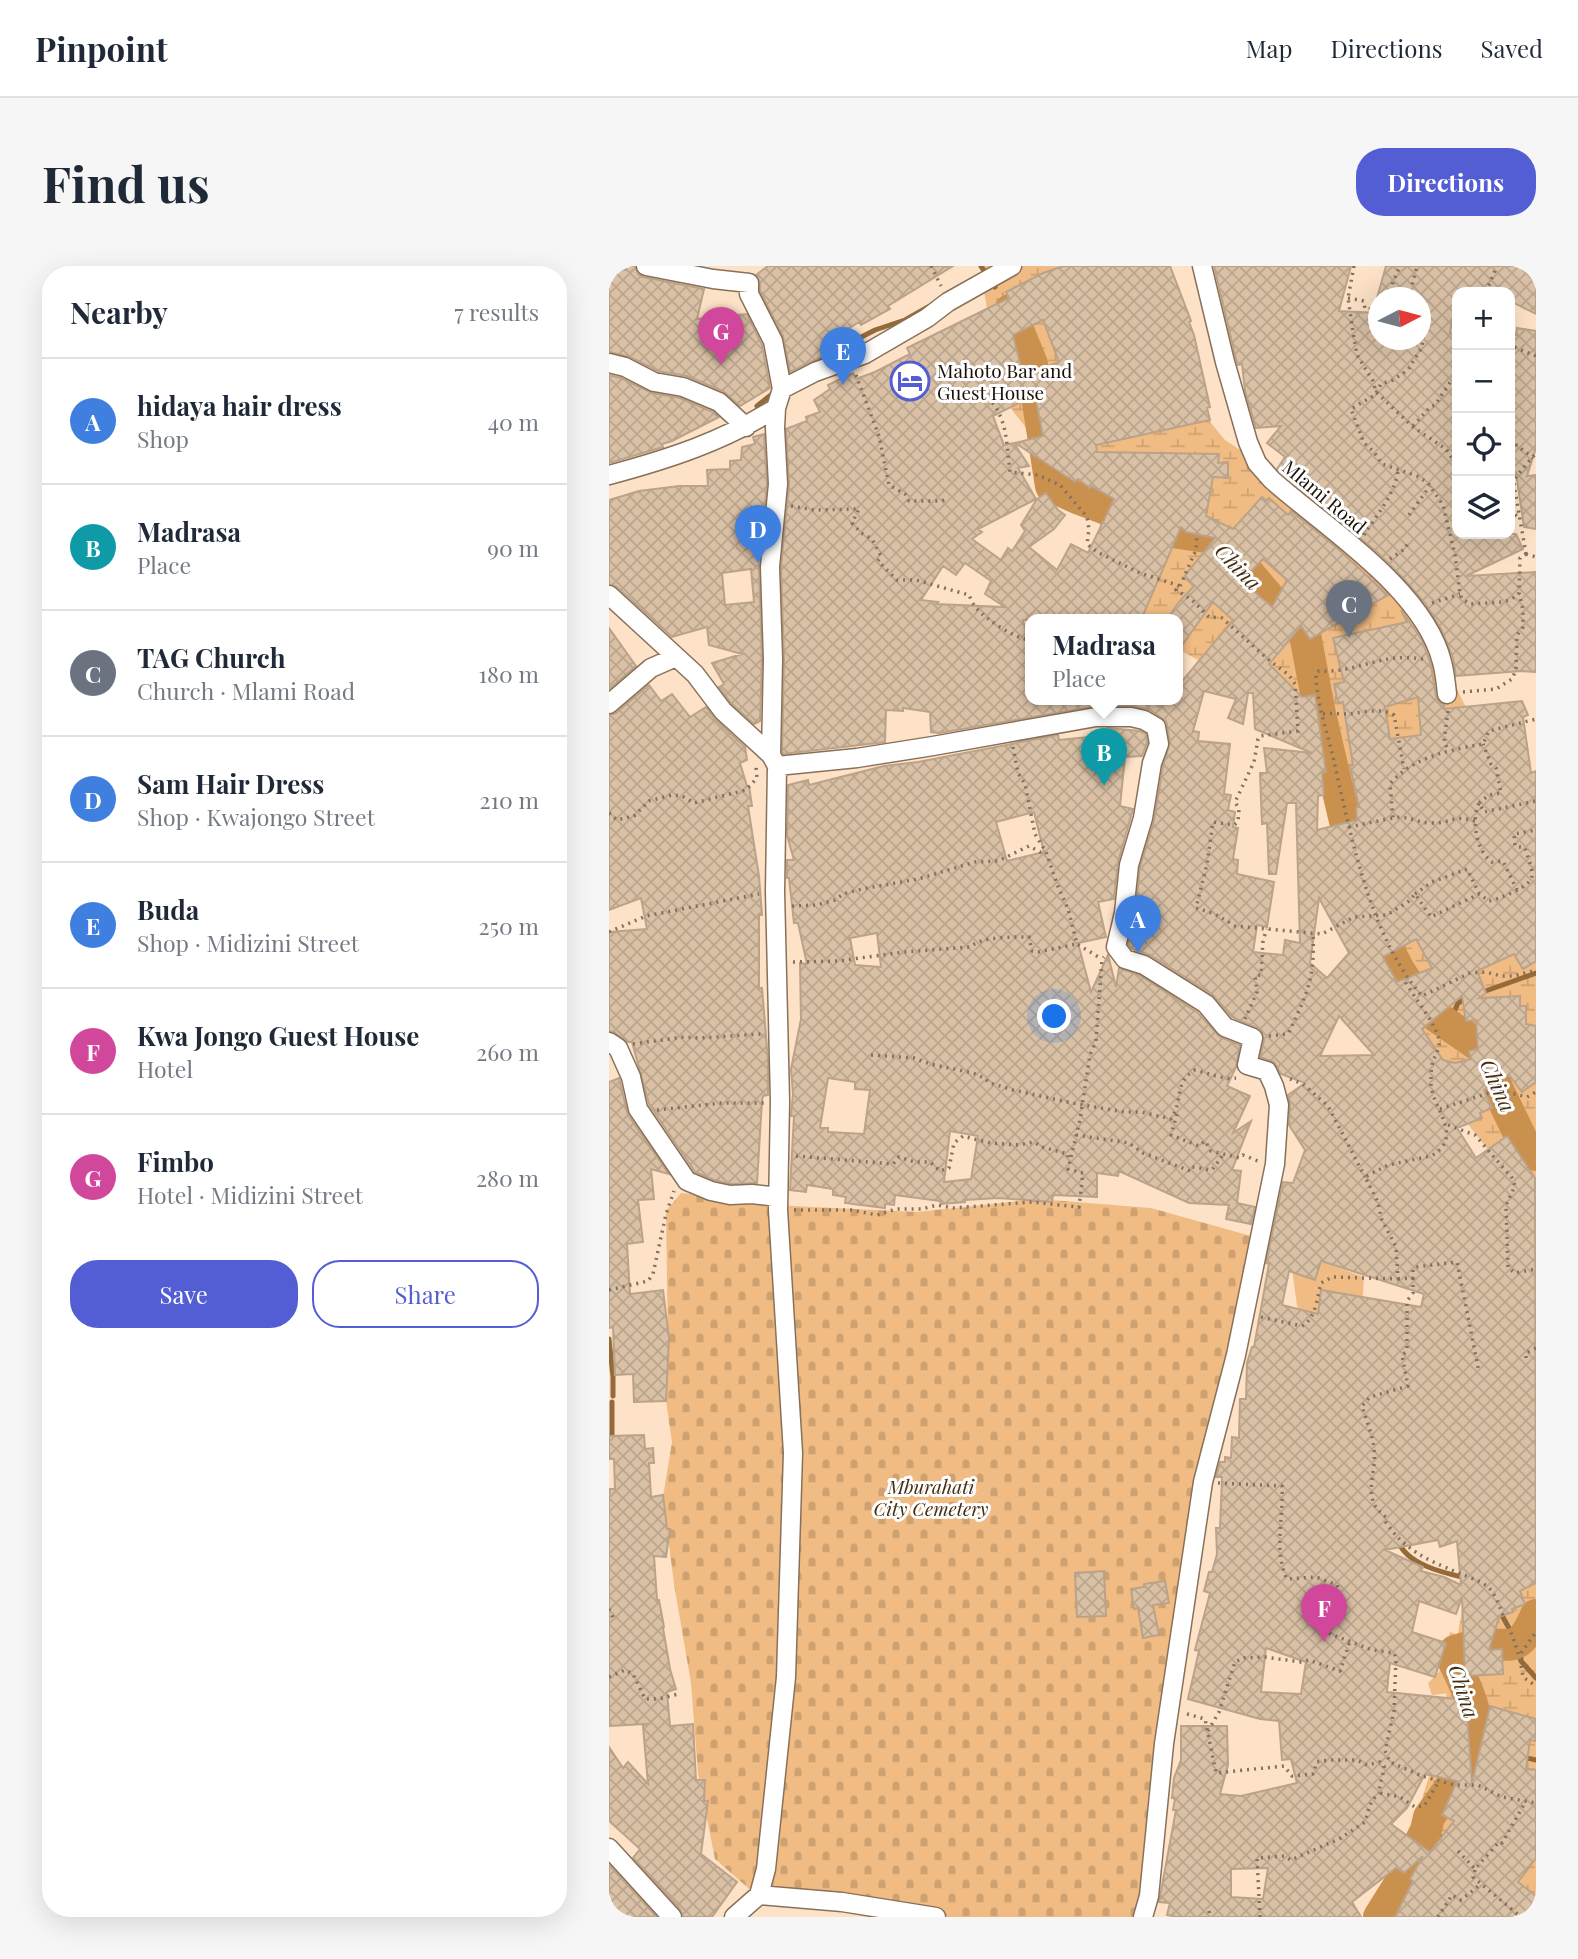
<!DOCTYPE html>
<meta charset="utf-8">
<style>
body{margin:0;font-family:"Playfair Display",serif;background:#f6f6f7;color:#1f2937}
.controls{position:absolute;right:21px;top:21px;display:grid;overflow:hidden;border-radius:14px;box-shadow:0 7px 28px #0002}
.controls button{width:63px;height:63px;display:grid;place-items:center;padding:0;border:0;border-bottom:2px solid #e0e1e3;background:#fff;color:#1f2937;font:35px sans-serif}
.compass{position:absolute;left:759px;top:21px;width:63px;height:63px;border-radius:50%;background:#fff;box-shadow:0 7px 28px #0002;rotate:84deg}
.you{position:absolute;left:446px;top:751px;width:24px;height:24px;margin:-18px;border:5px solid #fff;border-radius:50%;background:#1a73e8;box-shadow:0 0 0 10px #1a73e833}
.badge{display:grid;place-items:center;width:46px;height:46px;border-radius:50%;background:#535ed4;color:#fff;font-size:23px;font-weight:700}
.pin{position:absolute;translate:-50% -58px;filter:drop-shadow(0 2px 4px #0008)}
.pin::after{content:'';position:absolute;top:37px;width:24px;height:21px;background:inherit;clip-path:polygon(0 0,100% 0,50% 100%)}
.popup{position:absolute;left:416px;top:348px;width:158px;height:91px;box-sizing:border-box;display:grid;place-content:center;border-radius:14px;background:#fff;filter:drop-shadow(0 2px 5px #0005);font-size:23px;white-space:nowrap;color:#747a83}
.popup b{font-size:26px;color:#1f2937}
.popup::after{content:'';position:absolute;left:50%;top:100%;margin-left:-14px;border:14px solid transparent;border-top-color:#fff}
.list{margin:0;padding:0;list-style:none}
h2{display:flex;justify-content:space-between;align-items:center;height:91px;margin:0;padding:0 28px;font-size:30px}
h2 small{font-size:23px;font-weight:400;color:#747a83}
.list li{display:grid;grid-template-columns:46px 1fr auto;gap:21px;align-items:center;box-sizing:border-box;height:126px;padding:0 28px;border-top:2px solid #e0e1e3}
.list b{display:block;font-size:26px;white-space:nowrap}
.list p{margin:0;font-size:23px;white-space:nowrap;color:#747a83}
.list em{font-size:23px;font-style:normal;color:#747a83}
.actions{display:flex;gap:14px;padding:21px 28px}
.actions a{flex:1;padding:16px 0;border:2px solid #535ed4;border-radius:28px;text-align:center;font-size:24px;color:#535ed4}
.actions .main{background:#535ed4;color:#fff}
.icon{flex:none;width:38px;height:38px;fill:none;stroke:currentColor;stroke-width:2;stroke-linecap:round;stroke-linejoin:round}
.map{position:relative;flex:none;width:927px;height:1651px;overflow:hidden;border-radius:28px}
header{display:flex;align-items:center;gap:42px;box-sizing:border-box;height:98px;padding:0 35px;background:#fff;border-bottom:2px solid #e0e1e3}
header strong{font-size:33px}
nav{display:flex;gap:38px;margin-inline-start:auto;font-size:24px}
.intro{display:flex;align-items:center;justify-content:space-between;box-sizing:border-box;height:168px;padding:0 42px}
h1{margin:0;font-size:49px}
.button{padding:18px 32px;border-radius:28px;background:#535ed4;color:#fff;font-size:24px;font-weight:700}
main{display:flex;gap:42px;padding:0 42px}
aside{flex:1;background:#fff;border-radius:28px;box-shadow:0 7px 28px #0002}
.map>svg:first-child{display:block}
.green{fill:#f1bc83}
.wetland{fill:url(#wetland-marsh)}
.cemetery{fill:url(#cemetery-stones)}
.lines{fill:none;stroke-linecap:round;stroke-linejoin:round}
.stream{stroke:#956a39;stroke-width:5}
.river{stroke:#ca904e;stroke-width:32}
.building{fill:url(#building-cross-hatch);stroke:#bba288;stroke-width:2;fill-rule:evenodd}
.street-casing{stroke:#897159;stroke-width:21}
.path{stroke:#82715f;stroke-width:3.5;stroke-dasharray:2 5;stroke-linecap:butt}
.street{stroke:#fff;stroke-width:18}
.labels{text-anchor:middle;dominant-baseline:central;stroke-width:6;stroke-linejoin:round;paint-order:stroke}
.poi-label{font-size:19px;fill:#1a1107;stroke:#fff;text-anchor:start}
.street-label{font-size:19px;fill:#1a1107;stroke:#fff}
.park-label{font-size:19px;font-style:italic;fill:#452d10;stroke:#fff}
.water-label{font-size:21px;font-style:italic;fill:#472e11;stroke:#fff}
</style>
<header>
<strong>Pinpoint</strong>
<nav><a>Map</a><a>Directions</a><a>Saved</a></nav>
</header>
<div class="intro"><h1>Find us</h1><a class="button">Directions</a></div>
<main>
<aside>
<h2>Nearby<small>7 results</small></h2>
<ul class="list">
<li><span class="badge" style="background:#3f7fe0">A</span><div><b>hidaya hair dress</b><p>Shop</p></div><em>40 m</em></li>
<li><span class="badge" style="background:#0f9aa8">B</span><div><b>Madrasa</b><p>Place</p></div><em>90 m</em></li>
<li><span class="badge" style="background:#6b7280">C</span><div><b>TAG Church</b><p>Church · Mlami Road</p></div><em>180 m</em></li>
<li><span class="badge" style="background:#3f7fe0">D</span><div><b>Sam Hair Dress</b><p>Shop · Kwajongo Street</p></div><em>210 m</em></li>
<li><span class="badge" style="background:#3f7fe0">E</span><div><b>Buda</b><p>Shop · Midizini Street</p></div><em>250 m</em></li>
<li><span class="badge" style="background:#d1479c">F</span><div><b>Kwa Jongo Guest House</b><p>Hotel</p></div><em>260 m</em></li>
<li><span class="badge" style="background:#d1479c">G</span><div><b>Fimbo</b><p>Hotel · Midizini Street</p></div><em>280 m</em></li>
</ul>
<div class="actions"><a class="main">Save</a><a>Share</a></div>
</aside>
<div class="map">
<svg width="927" height="1651" viewBox="0 0 927 1651">
<defs>
<pattern id="wetland-marsh" width="20" height="14" patternUnits="userSpaceOnUse" patternTransform="scale(1.75)"><rect width="20" height="14" fill="#f1bc83"/><path d="M1 5h8M5 5V1M11 12h8M15 12V8" fill="none" stroke="#cea170"/></pattern>
<pattern id="cemetery-stones" width="16" height="16" patternUnits="userSpaceOnUse" patternTransform="scale(1.75)"><rect width="16" height="16" fill="#f1bc83"/><path d="M2 7V4a2 2 0 0 1 4 0v3zM10 15v-3a2 2 0 0 1 4 0v3z" fill="#cea170"/></pattern>
<pattern id="building-cross-hatch" width="8" height="8" patternUnits="userSpaceOnUse" patternTransform="scale(1.75)"><rect width="8" height="8" fill="#dac1a6"/><path d="M0 0l8 8M0 8l8-8" fill="none" stroke="#baa58d"/></pattern>
</defs>
<rect width="100%" height="100%" fill="#fde2c7"/>
<!-- green -->
<path class="green" d="M713,996L755,1011L753,1042L713,1043L699,1054L688,1040L683,1003Z
M841,1366L864,1374L842,1427L823,1429L819,1417L830,1406Z"/>
<!-- wetland -->
<path class="wetland" d="M371,0H519L561,107L616,174L758,268L801,332L880,486L927,664V944L831,823L798,755L724,509L648,427L569,383L568,354H538L487,251L392,130Z
M927,1274V1651H772L781,1639L826,1490L856,1329Z"/>
<!-- cemetery -->
<path class="cemetery" d="M72,927L184,940L308,946L429,933L542,942L649,972L603,1180L529,1651H339L249,1630L154,1635L106,1593L89,1507L82,1417L65,1318L54,1231L63,1176L55,1121L59,1080L57,945Z"/>
<g class="lines">
<!-- stream -->
<path class="stream" d="M372,0L386,21
M202,97L266,64L296,54L319,41
M148,140L167,125
M871,727L927,707
M840,757L849,737L858,732
M0,1073L4,1111V1130
M3,1136V1175
M789,1275C798,1299 835,1307 857,1312
M890,1344L901,1364L903,1380
M912,1374V1395L927,1412
M865,1474L878,1477
M913,1491L927,1494
M817,1564L827,1567L838,1576"/>
<!-- river -->
<path class="river" d="M401,44L423,98L442,220L468,232L537,258L564,266L603,272L629,295L665,337L694,358L711,448L746,598
M767,660L790,704L815,742L873,782L889,824L918,884L927,889
M843,1518L867,1470C871,1449 853,1411 843,1392L846,1385C853,1383 861,1380 868,1379C904,1376 909,1389 927,1349
M770,1651L790,1619L817,1564L820,1551L843,1519"/>
</g>
<!-- building -->
<path class="building" d="M0,0L16,4L17,0H26L29,8L34,11L95,23L88,53L138,48L153,79L161,122L131,140L114,125L78,110L49,105L21,91L0,86Z
M159,0H344L279,40L281,43L252,59L250,56L218,76L224,85L181,106L174,70L151,25V16L147,9Z
M455,0H561L582,55L580,56L585,69L601,141L598,142L601,154L487,179L488,186L610,188L609,197L619,196V212L604,211L597,250L624,263L653,231L657,235L660,232L679,249L682,245L728,282L779,329L701,373L692,360L660,398L693,431L706,429L717,506L713,507L715,529L709,530L708,564L748,554L747,542L750,541L741,500L744,499L734,436L729,437L725,418L735,416L724,372L798,356L792,344L813,374L822,399L827,430L829,435L835,439V443L913,435L919,449L914,451L922,507L927,505V695L914,703L905,688L868,705L877,727L870,732L911,730V740H917V758L927,760V816L913,826L900,809L875,824L883,842L871,847L873,852L848,862L867,892L898,870L926,912L927,1317L911,1325L916,1338L903,1343L904,1346L890,1351L880,1384L893,1383L894,1408L856,1410L853,1331L847,1348L810,1335L803,1366L837,1377L826,1411L781,1397L779,1414L776,1415L779,1416L778,1426L857,1434L863,1517L881,1440L927,1453V1475L921,1474L917,1503L927,1504V1592L909,1616L927,1630V1651H786L804,1615L801,1613L814,1590L795,1607L787,1602L743,1636L752,1651H568L558,1649L561,1637L550,1636L567,1544H564L566,1533L563,1532L565,1512L572,1494V1460H618L619,1499L611,1528L632,1530L688,1517L682,1493L673,1494L670,1455L651,1453L579,1433L590,1385L586,1384L601,1327L595,1325L600,1306H603L608,1288L607,1262H611L613,1211H607L608,1207L611,1196H616V1191L622,1192L623,1171L630,1172L631,1133H637L638,1097L643,1081H645L660,998L657,997L674,916L684,917L696,884L680,859L681,839L679,829L696,817L672,808L665,796L651,791L655,774L652,764L623,751L603,728L541,689L523,683L519,678L526,648L531,601L545,555L554,500L561,476L557,455L541,444L522,440H499L498,434H541L550,441L556,434H569V420L624,354L604,336L569,385V354H558L569,337L585,320L575,311L606,272L577,266L572,261L532,354H414L422,388V434H488V440L330,467L322,466L321,446L294,442V445L277,444L276,476L174,488L173,486L175,393L172,301L180,218L177,163L198,155L197,151L211,146L205,134L221,123L219,119L244,107L247,113L266,106L301,88L298,82L400,32L397,26L434,7ZM434,54L450,96L414,109L404,69ZM426,129L434,170L406,177L466,216L469,213L481,222L482,220L505,233L479,287L462,278L448,304L420,281L445,263L456,249L449,244L437,227L428,233L412,259L416,265L403,285L399,282L392,294L363,273L373,266L369,263L427,233L409,202L420,200L405,177L395,179L384,150ZM654,293L678,314L663,341L633,315ZM356,297L382,315L376,328L396,341L327,338L329,336L312,334L334,300L347,309ZM595,425L627,433L619,452L634,458L639,427H644L646,463L703,487L655,482L658,507H651L653,558L658,557L660,608H667L678,537H687L691,677L676,674L674,689L644,686L648,659L658,661L665,616L628,608L629,594L624,593L629,562L624,561L626,546L619,544L622,529L615,528L621,478L589,475L590,466L584,465ZM809,431L812,469L781,473L776,441ZM710,632L740,687L718,712L701,697ZM807,673L823,702L788,716L774,691ZM853,730L857,755L867,754L869,783L860,785L862,793L846,797L834,794L813,763ZM730,750L765,789L711,790ZM712,995L815,1028L812,1041L712,1024L709,1048L673,1039L680,1005L706,1014ZM829,1274L831,1281L848,1275L852,1319L835,1311L812,1305L814,1301L776,1284ZM657,1382L697,1396L692,1428L652,1426ZM816,1508L848,1515L833,1549L845,1555L821,1586L782,1558L798,1542ZM659,1602L654,1633L622,1631V1603Z
M605,0H742L730,45L769,47V74H811V43L814,32H768L777,0H911L927,9V48L901,35V26H848L841,67L848,68V268H907L914,283L857,310L927,306V406L913,405L847,410L844,392L832,363L816,337L794,312L769,287L668,203L676,191L658,177L672,160L647,162L636,125L633,98L629,99L627,93Z
M908,62L927,65V182L918,210L927,209V263L915,261L907,207L901,214V68L907,69Z
M0,109L12,112L43,127L71,132L104,146L110,151L63,175L53,178L54,181L0,197Z
M155,168L158,218L150,301L153,393L151,455L145,458L122,437L110,421L115,418L103,397L133,388L100,379L98,361L63,371L8,321L0,318V234L30,225L70,220H99L98,204L121,203V195L132,194L133,181L146,178L144,171ZM142,303L145,336L116,339L113,307Z
M0,362L27,400L0,423Z
M40,419L52,435L63,428L81,451L97,441L106,453L136,481L138,494L131,497L138,520H140L143,540H139L150,610L153,649H150V722H153L159,794V829L154,830L153,835L148,917L122,918L105,914L86,906L40,838L23,776H19L6,767L0,765V666L38,663L32,632L0,644V449L7,447Z
M499,462L531,465L537,468L538,477L533,490L516,491L511,540L524,543L509,596L505,633L489,636L497,671L469,677L482,726L499,689L507,721L510,702L530,709L589,747L611,771L631,779L627,801L618,820L641,830L624,867L642,855L623,904L632,905L628,937L646,941L642,958L617,953L620,939L580,937L510,905L509,910L488,907V931L444,929L443,936L389,932L356,934V936L332,938L331,935L286,929L285,939L276,938V942L236,937L237,931L224,929V923L198,919L197,926L181,924L185,850H182L184,828L182,803L192,753L191,697L198,698L189,657H185L180,612H178V594H185L178,569L179,519L199,514L200,519L275,500L309,496L449,469L450,474L500,469ZM425,546L435,586L398,595L387,556ZM268,667L272,701L246,699L241,672ZM219,812L246,816V823L261,824L255,868L219,866V862H211ZM341,865L369,870L362,913L335,916Z
M10,812L19,849L60,908L42,903L45,933L29,934L34,976L18,978L21,1028L54,1024L60,1072L57,1135L25,1136L24,1108L6,1109L4,1061L0,1062V816Z
M35,1169L36,1183L44,1182L45,1197H40L42,1231L54,1229L58,1263H61L57,1291L45,1290L48,1334H50L55,1361L54,1362L61,1403L67,1423L58,1426L61,1460L84,1458L87,1514H96L95,1535H99L92,1588L128,1616L103,1651H74L71,1643L24,1592L31,1583L0,1555V1481L14,1502L19,1496L39,1518L34,1460L37,1458L0,1460V1234L1,1223H6L5,1193H0V1170Z
M495,1305L497,1350L468,1351L466,1307Z
M556,1315L560,1337L544,1339L550,1369L534,1372L529,1342L525,1343L522,1323L535,1321V1318Z
M0,1599L48,1651H0Z"/>
<g class="lines">
<defs>
<path id="street" d="M37,0L104,13L140,17V28L164,75L173,123
M593,0L616,96L639,176L648,197L663,214C717,262 815,323 833,396C836,407 837,418 838,428
M0,97L16,101L45,116L74,121L110,136L137,161
M0,209C60,193 115,175 167,142L173,123L206,106L256,88L318,52L339,36L403,0
M0,329L86,408L114,445L162,489
M0,438L42,402L67,391
M168,500L248,492L324,480L487,451H522L535,454L547,461L550,478L543,497L534,552L520,599L515,647L507,681L516,693L535,699L597,738L616,761L644,772L638,799L658,805L665,820L670,839L666,898L627,1089L594,1216L555,1478L540,1630L534,1651
M0,776L9,782L22,811L29,843L78,915L102,925L121,929L143,928L169,931
M0,1582L63,1651
M150,1629L233,1636L327,1651
M125,1651L150,1629L157,1603L177,1411L184,1187L169,944L171,835L166,625L168,500L162,489L164,393L161,301L169,218L166,162L167,142"/>
</defs>
<!-- street casing -->
<use href="#street" class="street-casing"/>
<!-- path -->
<path class="path" d="M322,0L332,20
M745,0L739,32L744,66L748,89L764,115L767,126L804,161L837,183L848,200
M924,0L927,2
M877,26L888,0
M739,32L755,35L756,43H769
M781,32L784,16L791,0
M800,32L808,0
M811,57L815,63L813,81L799,104L784,114L772,118L766,129L742,143L755,177L765,186L773,198L808,210L819,217L834,239L846,289L851,328L853,333L861,338L894,336L903,333L910,327L911,292L917,288
M901,86L905,81L927,90
M247,109L270,170L280,219L296,228L300,235H333L337,233
M359,124C399,131 397,175 401,206L429,209L451,219L478,251L480,263L478,278L488,286L531,307L571,320L567,324L583,334L600,351L613,352L661,395L680,409L686,418L689,465L651,470L649,473L645,496L626,536L630,543L629,556L625,559L604,556L598,598L587,642L606,648L626,660L713,668L745,651L778,649L800,635L806,628L822,651L870,628L880,635C890,633 922,621 923,610C924,602 918,590 916,582L906,580L905,568L927,564
M804,160L821,141L826,139L848,106
M901,174L924,192
M182,240L205,244L250,243L243,257L252,267L263,273L272,290L269,295L288,314H307L360,329C362,333 364,339 368,343C378,354 407,373 421,374
M901,244L910,252
M800,249L821,220
M755,269C767,250 786,228 789,205
M917,288L905,219L906,212L927,187
M917,288L927,291
M781,293L797,282L798,278
M571,320L587,284L588,268
M823,337L851,328
M814,393C805,392 795,391 786,392C760,395 738,407 710,405L707,407C707,435 718,465 724,491C742,569 760,669 813,730L861,707L877,706L892,710H905L927,704
M854,426L887,423L903,413L907,404L908,369L914,361V344L910,327
M839,445L835,475L839,484
M714,448C722,447 730,448 738,448C753,447 771,441 785,449L795,503
M404,481L409,507L416,518L426,568L437,586L448,618L459,643L468,678L493,693
M870,537L880,529L892,527L887,502L882,498L874,478
M0,547L8,554L25,550L40,535L63,529L73,530L85,537L137,524L148,512L147,501
M866,555C843,548 842,558 822,557C808,557 799,549 784,552L781,518C803,491 841,484 874,478L880,465L927,453
M740,561L784,552
M908,624L894,595L883,596C867,585 862,554 870,537L875,546L927,535
M806,628L823,616L858,603L870,627
M183,640L207,639L226,634L234,628L253,623L309,613L366,596L389,595L420,580L431,586H437
M0,666L37,650L150,628
M184,696L229,695L295,686L361,681C374,670 403,671 420,671L423,685L429,686L468,678
M636,753L648,726L646,710L652,709L654,674L658,663
M660,770L679,768C698,728 706,713 704,668
M24,778L75,771L90,772L152,768
M262,789L305,792L321,798L364,807L375,812L381,817L404,824L463,837L515,846H532L562,853C575,834 564,817 586,804C600,807 613,814 627,812
M681,813L694,818L719,840L756,911
M831,843L889,824L918,831L927,826
M48,844L112,837H156
M568,848L562,869L590,880L596,875L602,885L631,892L634,889L649,895
M839,859L866,869L903,912L906,920L897,939L899,1002L906,1007L927,1003
M467,869L520,877L534,887L581,905L583,901L603,904L614,889
M187,890L284,898L290,891L306,896H321L331,905L340,902L345,877L354,870L381,877L409,879L425,876L433,881L459,888V894
M185,944H242L268,949L287,943H313L328,939L344,942L423,936L470,941L474,907L459,903L471,854L481,789L487,775L493,693L495,691
M804,1012V1027L798,1035V1081L797,1086L793,1089L799,1120L761,1131L753,1140C757,1154 764,1169 765,1184C768,1209 751,1233 777,1251L776,1255C795,1284 818,1294 850,1307C859,1311 870,1314 879,1321C885,1326 889,1337 892,1344C903,1369 910,1383 914,1411L927,1420
M789,1013L804,1012V1003L807,1001L848,996L870,1106
M0,1024L39,1015L44,1008L57,948L65,925
M652,1051L693,1060C707,1053 708,1031 712,1017L723,1011L789,1013L787,981L772,952L769,936L756,911L779,899L822,890C857,870 822,842 822,817C822,809 822,801 824,795C827,788 831,782 830,774C827,758 805,731 797,717L798,712
M917,1092V1087L927,1082
M609,1217L673,1220C675,1250 664,1285 678,1313L707,1311L728,1319L730,1327L720,1364L721,1368L763,1384L785,1387L787,1392L785,1445L776,1485L781,1496L813,1510L845,1519H869L893,1531L927,1537
M0,1343L5,1354
M912,1387L927,1366
M0,1411L16,1404L24,1408L36,1433H50L69,1428
M578,1448L596,1453L607,1507L675,1500L683,1510L704,1508L708,1496L720,1494H748L758,1499L771,1496L775,1500C775,1510 769,1518 771,1527L791,1531L806,1541L815,1540L830,1515
M599,1465L610,1446L626,1396L635,1392L656,1391L692,1396L700,1394L731,1405L741,1375
M849,1585L866,1603L890,1576L893,1577L917,1535
M866,1604L864,1611L912,1651
M600,1645L601,1651
M651,1651L648,1592L675,1590L682,1594L730,1573L756,1556C760,1543 760,1535 771,1527
M829,1651L843,1629L852,1634L872,1618"/>
<!-- street -->
<use href="#street" class="street"/>
</g>
<!-- icons -->
<defs>
<symbol id="hotel-ring" viewBox="-11 -11 22 22"><circle r="9.5" fill="#fff" stroke="#535ed4" stroke-width="1.5"/><path d="M-6-4.5h1.5V1H6V5H4.5V3h-9V5H-6ZM-4 0a1.8 1.8 0 1 1 3.6 0ZM.5 0V-2.5h3Q6-2.5 6 0Z" fill="#535ed4"/></symbol>
</defs>
<g fill-rule="evenodd">
<use href="#hotel-ring" x="279" y="93" width="44" height="44"/>
</g>
<g class="labels">
<!-- poi labels -->
<g class="poi-label">
<text x="328" y="104">Mahoto Bar and<tspan x="328" dy="22">Guest House</tspan></text>
</g>
<!-- street labels -->
<g class="street-label">
<text transform="translate(716 230) rotate(40)">Mlami Road</text>
</g>
<!-- park labels -->
<g class="park-label">
<text x="322" y="1220">Mburahati<tspan x="322" dy="22">City Cemetery</tspan></text>
</g>
<!-- water labels -->
<g class="water-label">
<text transform="translate(630 300) rotate(46)">China</text>
<text transform="translate(890 819) rotate(66)">China</text>
<text transform="translate(856 1425) rotate(72)">China</text>
</g>
</g>
</svg>
<div class="controls">
<button>+</button>
<button>−</button>
<button><svg class="icon" aria-label="locate" viewBox="0 0 24 24"><circle cx="12" cy="12" r="6"/><path d="M12 2v4M12 18v4M2 12h4M18 12h4"/></svg></button>
<button><svg class="icon" aria-label="layers" viewBox="0 0 24 24"><path d="M12 4l9 5-9 5-9-5zM3 14l9 5 9-5"/></svg></button>
</div>
<svg class="compass" viewBox="-18 -18 36 36"><path d="M0-13l5 13h-10z" fill="#e53935"/><path d="M0 13l5-13h-10z" fill="#747a83"/></svg>
<div class="you"></div>
<div class="pin badge" style="left:529px;top:687px;background:#3f7fe0">A</div>
<div class="pin badge" style="left:495px;top:520px;background:#0f9aa8">B</div>
<div class="popup"><b>Madrasa</b>Place</div>
<div class="pin badge" style="left:740px;top:372px;background:#6b7280">C</div>
<div class="pin badge" style="left:149px;top:297px;background:#3f7fe0">D</div>
<div class="pin badge" style="left:234px;top:119px;background:#3f7fe0">E</div>
<div class="pin badge" style="left:715px;top:1376px;background:#d1479c">F</div>
<div class="pin badge" style="left:112px;top:99px;background:#d1479c">G</div>
</div>
</main>
